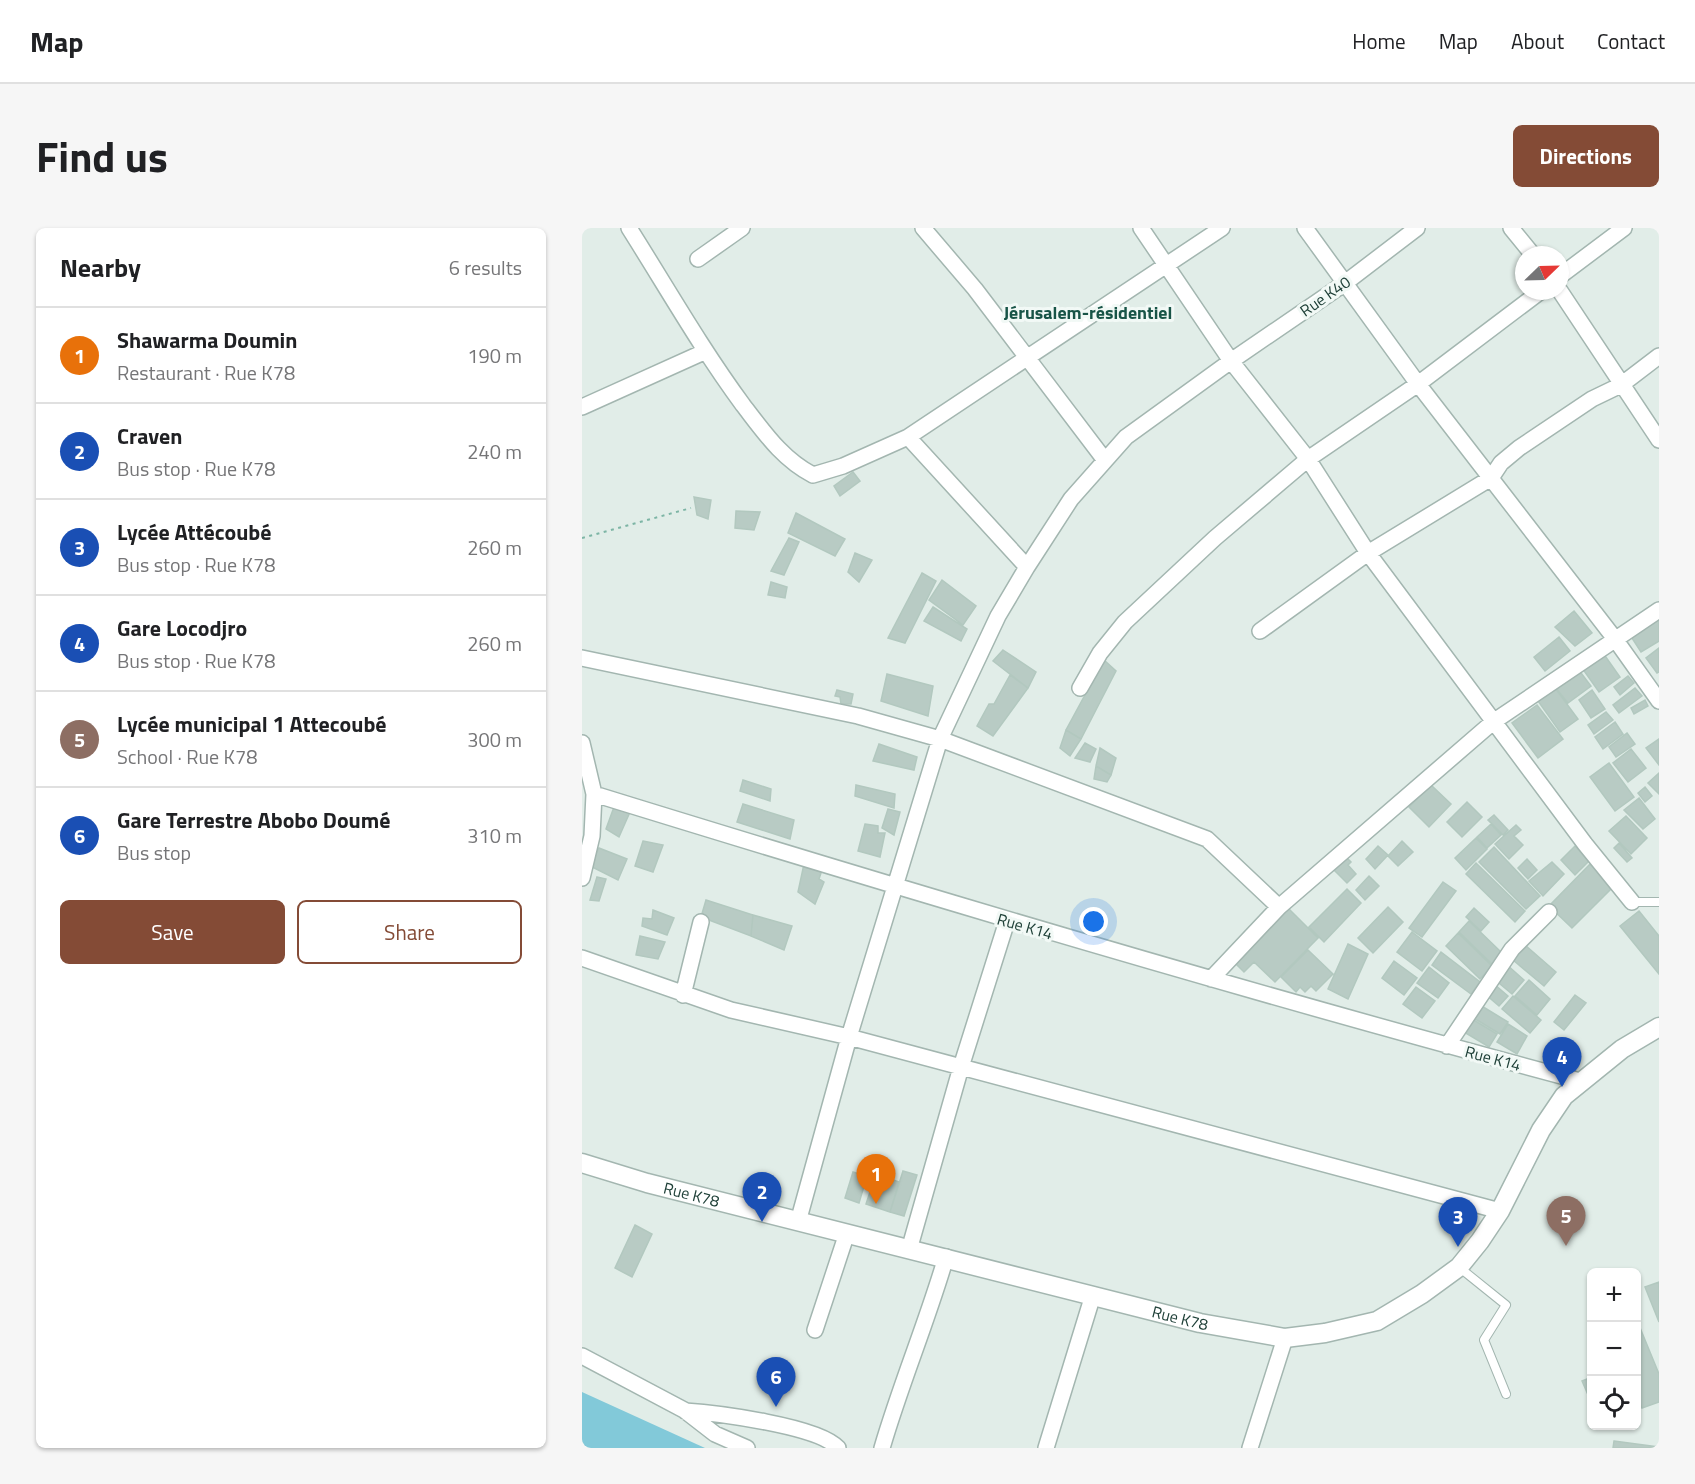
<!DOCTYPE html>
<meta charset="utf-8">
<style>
body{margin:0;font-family:"Titillium Web",sans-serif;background:#f6f6f6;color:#202124}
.controls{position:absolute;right:18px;bottom:18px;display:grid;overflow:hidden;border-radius:9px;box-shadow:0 2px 4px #0004}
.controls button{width:54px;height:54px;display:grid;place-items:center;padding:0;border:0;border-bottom:2px solid #e0e0e0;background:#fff;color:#202124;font:30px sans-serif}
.compass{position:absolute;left:933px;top:18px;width:54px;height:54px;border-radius:50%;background:#fff;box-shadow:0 2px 4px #0004;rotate:67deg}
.you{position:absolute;left:512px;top:694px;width:21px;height:21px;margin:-15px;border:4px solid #fff;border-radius:50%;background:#1a73e8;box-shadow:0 0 0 9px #1a73e833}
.badge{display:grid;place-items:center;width:39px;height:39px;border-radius:50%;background:#844b36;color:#fff;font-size:20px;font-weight:700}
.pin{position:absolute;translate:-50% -50px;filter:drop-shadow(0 2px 3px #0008)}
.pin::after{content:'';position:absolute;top:32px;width:21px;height:18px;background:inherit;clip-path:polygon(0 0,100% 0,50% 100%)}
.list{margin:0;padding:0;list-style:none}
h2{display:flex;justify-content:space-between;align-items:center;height:78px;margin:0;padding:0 24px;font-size:26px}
h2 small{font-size:20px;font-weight:400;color:#757577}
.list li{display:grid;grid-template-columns:39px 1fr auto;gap:18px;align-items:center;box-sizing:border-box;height:96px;padding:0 24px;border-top:2px solid #e0e0e0}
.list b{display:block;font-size:22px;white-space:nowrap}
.list p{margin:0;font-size:20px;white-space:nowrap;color:#757577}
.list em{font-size:20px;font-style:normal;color:#757577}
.actions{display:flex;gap:12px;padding:18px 24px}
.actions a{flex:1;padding:14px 0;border:2px solid #844b36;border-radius:9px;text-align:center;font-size:21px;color:#844b36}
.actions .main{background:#844b36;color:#fff}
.icon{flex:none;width:33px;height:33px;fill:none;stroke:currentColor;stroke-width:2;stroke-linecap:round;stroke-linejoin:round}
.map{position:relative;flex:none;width:1077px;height:1220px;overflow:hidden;border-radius:9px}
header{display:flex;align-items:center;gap:36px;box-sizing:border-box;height:84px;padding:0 30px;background:#fff;border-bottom:2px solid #e0e0e0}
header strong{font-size:28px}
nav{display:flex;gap:33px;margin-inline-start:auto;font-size:21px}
.intro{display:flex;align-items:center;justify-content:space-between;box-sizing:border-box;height:144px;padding:0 36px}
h1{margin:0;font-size:42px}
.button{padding:15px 27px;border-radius:9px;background:#844b36;color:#fff;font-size:21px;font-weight:700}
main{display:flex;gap:36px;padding:0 36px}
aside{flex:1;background:#fff;border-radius:9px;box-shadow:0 2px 4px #0004}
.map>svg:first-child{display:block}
.water{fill:#82c9d9}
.building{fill:#b8cbc4;stroke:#b2c8bf;stroke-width:1.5}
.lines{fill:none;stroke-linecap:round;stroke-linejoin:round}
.service-casing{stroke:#a3b6b0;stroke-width:10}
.minor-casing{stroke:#a3b6b0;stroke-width:18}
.tertiary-casing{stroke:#a3b6b0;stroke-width:21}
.path{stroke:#7db5a5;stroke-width:2;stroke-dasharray:3 4.5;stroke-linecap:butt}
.service{stroke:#fff;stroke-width:8}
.minor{stroke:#fff;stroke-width:15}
.tertiary{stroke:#fff;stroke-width:18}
.labels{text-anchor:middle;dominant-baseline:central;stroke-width:6;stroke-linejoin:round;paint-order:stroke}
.street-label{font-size:16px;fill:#1f4038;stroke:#f2f9f6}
.neighbourhood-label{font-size:18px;font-weight:bold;fill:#185447;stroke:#f2f9f6}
</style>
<header>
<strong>Map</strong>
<nav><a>Home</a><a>Map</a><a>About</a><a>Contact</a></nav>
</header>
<div class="intro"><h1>Find us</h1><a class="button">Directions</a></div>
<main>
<aside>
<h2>Nearby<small>6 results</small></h2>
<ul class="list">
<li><span class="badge" style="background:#e8710a">1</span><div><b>Shawarma Doumin</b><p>Restaurant · Rue K78</p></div><em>190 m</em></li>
<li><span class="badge" style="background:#1a4fb4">2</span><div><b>Craven</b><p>Bus stop · Rue K78</p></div><em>240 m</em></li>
<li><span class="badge" style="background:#1a4fb4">3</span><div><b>Lycée Attécoubé</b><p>Bus stop · Rue K78</p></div><em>260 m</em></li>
<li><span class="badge" style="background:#1a4fb4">4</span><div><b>Gare Locodjro</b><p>Bus stop · Rue K78</p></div><em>260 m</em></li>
<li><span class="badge" style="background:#8d6e63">5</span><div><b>Lycée municipal 1 Attecoubé</b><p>School · Rue K78</p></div><em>300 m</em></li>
<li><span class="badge" style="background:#1a4fb4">6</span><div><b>Gare Terrestre Abobo Doumé</b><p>Bus stop</p></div><em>310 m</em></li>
</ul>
<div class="actions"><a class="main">Save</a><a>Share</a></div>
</aside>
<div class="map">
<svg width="1077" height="1220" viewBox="0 0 1077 1220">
<rect width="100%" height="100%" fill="#e1ede8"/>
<!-- water -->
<path class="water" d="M0,1164L123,1220H0Z"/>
<!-- building -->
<path class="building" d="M271,244L278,253L258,268L252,258Z
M112,269L129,272L126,291L115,287Z
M154,283L178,284L172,302L153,300Z
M214,285L263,311L253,328L206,305Z
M207,310L217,314L202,347L189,343Z
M273,325L290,332L277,354L266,344Z
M340,345L354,353L323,415L306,410Z
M360,352L394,378L381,397L347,372Z
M189,354L205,359L203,370L186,367Z
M351,379L385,401L379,413L342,393Z
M992,383L1010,405L993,418L973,399Z
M1077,388V413L1059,424L1048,407Z
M977,409L988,423L963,443L952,429Z
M1077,420V444L1075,445L1064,430Z
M421,422L454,444L446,460L411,433Z
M1021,425L1038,449L1017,464L1000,440Z
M522,432L534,443L499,511L484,502Z
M996,441L1009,458L986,475L973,459Z
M305,446L351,458L346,488L299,473Z
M428,447L446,460L411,508L395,498L407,476H412Z
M1046,448L1052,455L1038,467L1032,459Z
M973,460L996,491L978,504L956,473Z
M1053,460L1060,468L1037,485L1031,477Z
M255,462L271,466L269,476H259L258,469L253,468Z
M1010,462L1023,481L1009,490L997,472Z
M1063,472L1066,478L1052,486L1049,480Z
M955,477L981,511L956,530L930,495Z
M1024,484L1031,492L1012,506L1006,497Z
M1033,494L1041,506L1021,521L1013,509Z
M484,502L499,511L488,528L478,520Z
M1045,505L1053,516L1034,529L1027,519Z
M1077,511V537L1064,520Z
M503,515L514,521L508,534L493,530Z
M297,516L335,529L332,542L291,533Z
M518,520L534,530L529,547L514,538Z
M1049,521L1064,540L1046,554L1031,535Z
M1027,535L1052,569L1033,583L1008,549Z
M514,538L529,547L525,554L512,551Z
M1077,545V566L1066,555Z
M161,552L189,561L188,573L158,563Z
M274,557L313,566L312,580L273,568Z
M849,557L869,576L847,599L827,579Z
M1063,559L1070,568L1063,574L1056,565Z
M1057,570L1073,591L1061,601L1042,582Z
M885,574L900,589L880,609L865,594Z
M161,576L212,592L208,611L155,594Z
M32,579L48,584L37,609L24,601Z
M306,581L318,584L312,607L300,600Z
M912,587L926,602L921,607L906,592Z
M1044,588L1065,610L1049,626L1027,603Z
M283,596L296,598V605H303L298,629L276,623Z
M909,596L919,607L905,620L895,609Z
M934,597L939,602L932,608L941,617L927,631L913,616Z
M894,610L905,621L884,642L873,630Z
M61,613L81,617L71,644L53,638Z
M820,613L831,624L816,638L806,628Z
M1037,615L1050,630L1045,634L1032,620Z
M796,618L806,627L793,641L784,631Z
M993,618L1007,633L993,647L979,632Z
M912,619L958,668L944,681L897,634Z
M17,620L45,631L36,652L8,638Z
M764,629L769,634L766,637L774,646L765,655L752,642Z
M945,631L955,642L946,651L936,640Z
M970,634L982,646L961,668L947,653Z
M894,635L943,683L933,694L884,646Z
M222,636L240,642L237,651L242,654L233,676L216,664Z
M1008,636L1031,659L990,700L967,678Z
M787,648L797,658L783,672L774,662Z
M15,649L24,651L17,673L8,672Z
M861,654L874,663L840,709L827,700Z
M765,661L779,675L742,714L727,699Z
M124,672L171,687L169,708L119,689Z
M705,679L736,710L693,754L672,734L662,744L651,733Z
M806,679L821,694L791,725L776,710Z
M892,680L907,694L899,703L884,689Z
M71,682L92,690L85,707L60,698L61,690L70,691Z
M1057,683L1077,708V746L1038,698Z
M171,687L210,698L202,722L169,708Z
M887,693L920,725L910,736L877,704Z
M830,704L855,723L840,743L815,724Z
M876,705L910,738L898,751L864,718Z
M58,708L83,714L76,731L54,727Z
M766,716L786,726L766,771L746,761Z
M943,717L974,744L962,758L931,732Z
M726,722L751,746L734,763L729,758L723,764L718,759L714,764L699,749Z
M859,724L898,754L889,766L850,737Z
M812,733L835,750L822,767L800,750Z
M924,736L942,752L930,766L912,751Z
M847,739L867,755L856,770L835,755Z
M947,752L968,771L955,787L933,768Z
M912,756L926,768L917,778L903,766Z
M834,759L853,773L840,790L821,776Z
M993,767L1004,775L982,802L972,794Z
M931,768L959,792L948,805L920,781Z
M898,777L926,794L918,806L890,789Z
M890,791L915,806L907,819L882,804Z
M926,796L945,808L935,826L915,814Z
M321,943L335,947L322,988L308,984Z
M271,944L285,948L277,975L263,970Z
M294,946L317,954L308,984L284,976Z
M53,997L70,1006L50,1049L33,1040Z
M1077,1054V1094L1063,1059Z
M1054,1090L1077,1146V1174L1060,1180L1054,1166Z
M1010,1149V1176L1000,1153Z
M1032,1213L1077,1219V1220H1031Z"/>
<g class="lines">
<defs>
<path id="service" d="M1050,674H1077
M878,1040L924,1077L902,1112L924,1166"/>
<path id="minor" d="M47,0C85,60 119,120 161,177C182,204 200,231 231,247L261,238L326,209L445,339
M341,0L393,61L522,231
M559,0L649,133L726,231L786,325L1003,616L1050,674
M723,0L836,156L1033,411L1077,473
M929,0L951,27
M116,31L160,0
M978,48L1042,0
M978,63L1077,212
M0,179L122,124
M326,209L640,0
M678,403L786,325L909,250L919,235L937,220L1010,171L1039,157L1077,128
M0,430L276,488L358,511L625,611L697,679
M498,460L518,425L543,394L633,310L726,231L836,156L959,63
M0,515L12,566C339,667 667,765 998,853
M0,650L10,608L12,566
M0,730L149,782L267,809L918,983
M629,751L697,679L911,494L1077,382
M101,767L119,694
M865,818L930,721L967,684
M216,994L267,809L358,511L416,388L445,339L489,271L544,209L649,133L763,55L835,0
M327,1022L379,839L425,693
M233,1102L265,1005
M0,1128L102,1182L133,1206L165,1220
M103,1183C134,1185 237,1198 256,1220
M300,1220C319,1155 345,1094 364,1029
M464,1220L511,1067
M668,1220L703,1110"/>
<g id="tertiary">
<path id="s1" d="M0,935L65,955L618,1095L703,1110L743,1105L795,1093L840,1066L877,1039L898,1013L918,983L959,902L982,868L1040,821L1077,799"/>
</g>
</defs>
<!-- service casing -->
<use href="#service" class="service-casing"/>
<!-- minor casing -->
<use href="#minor" class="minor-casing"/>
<!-- tertiary casing -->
<use href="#tertiary" class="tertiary-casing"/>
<!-- path -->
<path class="path" d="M0,310L109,280"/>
<!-- service -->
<use href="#service" class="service"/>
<!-- minor -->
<use href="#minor" class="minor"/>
<!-- tertiary -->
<use href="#tertiary" class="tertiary"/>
</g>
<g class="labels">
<!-- street labels -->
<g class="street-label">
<text transform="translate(743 68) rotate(-35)">Rue K40</text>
<text transform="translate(443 698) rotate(16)">Rue K14</text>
<text transform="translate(911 830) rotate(15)">Rue K14</text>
<text stroke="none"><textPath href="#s1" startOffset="114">Rue K78</textPath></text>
<text stroke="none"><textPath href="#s1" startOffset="618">Rue K78</textPath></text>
</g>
<!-- neighbourhood labels -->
<g class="neighbourhood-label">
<text x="506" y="84">Jérusalem-résidentiel</text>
</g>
</g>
</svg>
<div class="controls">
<button>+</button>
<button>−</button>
<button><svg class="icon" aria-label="locate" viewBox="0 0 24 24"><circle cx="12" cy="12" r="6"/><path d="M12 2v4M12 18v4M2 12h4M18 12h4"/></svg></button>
</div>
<svg class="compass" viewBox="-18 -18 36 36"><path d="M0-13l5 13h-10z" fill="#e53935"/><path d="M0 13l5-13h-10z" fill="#757577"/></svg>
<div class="you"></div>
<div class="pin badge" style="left:294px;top:976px;background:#e8710a">1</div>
<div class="pin badge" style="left:180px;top:994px;background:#1a4fb4">2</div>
<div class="pin badge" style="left:876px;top:1019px;background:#1a4fb4">3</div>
<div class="pin badge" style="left:980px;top:859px;background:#1a4fb4">4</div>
<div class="pin badge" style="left:984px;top:1018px;background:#8d6e63">5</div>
<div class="pin badge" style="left:194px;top:1179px;background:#1a4fb4">6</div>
</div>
</main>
